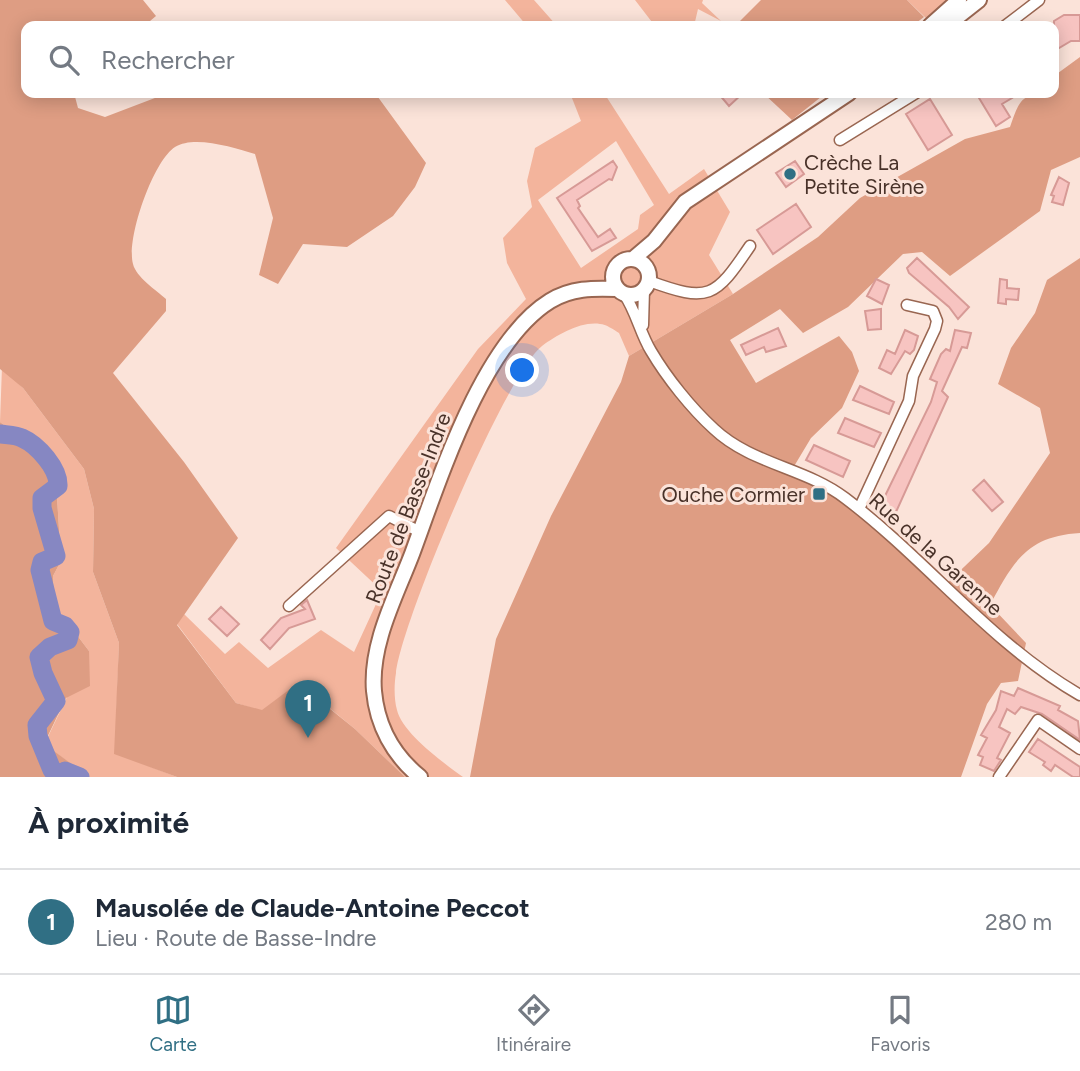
<!DOCTYPE html>
<html lang="fr">
<meta charset="utf-8">
<style>
body{margin:0;font-family:Figtree,sans-serif;background:#f2f2f3;color:#1f2937}
.you{position:absolute;left:523px;top:371px;width:24px;height:24px;margin:-18px;border:5px solid #fff;border-radius:50%;background:#1a73e8;box-shadow:0 0 0 10px #1a73e833}
.badge{display:grid;place-items:center;width:46px;height:46px;border-radius:50%;background:#306f84;color:#fff;font-size:23px;font-weight:700}
.pin{position:absolute;translate:-50% -58px;filter:drop-shadow(0 2px 4px #0008)}
.pin::after{content:'';position:absolute;top:37px;width:24px;height:21px;background:inherit;clip-path:polygon(0 0,100% 0,50% 100%)}
.list{margin:0;padding:0;list-style:none}
h2{display:flex;justify-content:space-between;align-items:center;height:91px;margin:0;padding:0 28px;font-size:30px}
h2 small{font-size:23px;font-weight:400;color:#747a83}
.list li{display:grid;grid-template-columns:46px 1fr auto;gap:21px;align-items:center;box-sizing:border-box;height:105px;padding:0 28px;border-top:2px solid #e0e1e3}
.list b{display:block;font-size:26px;white-space:nowrap}
.list p{margin:0;font-size:23px;white-space:nowrap;color:#747a83}
.list em{font-size:23px;font-style:normal;color:#747a83}
.icon{flex:none;width:38px;height:38px;fill:none;stroke:currentColor;stroke-width:2;stroke-linecap:round;stroke-linejoin:round}
.map{position:relative;flex:none;width:1080px;height:777px;overflow:hidden}
.search{position:absolute;background:#fff;box-shadow:0 4px 18px #0003;left:21px;right:21px;top:21px;height:77px;display:flex;align-items:center;gap:18px;box-sizing:border-box;padding:0 24px;border-radius:14px;color:#747a83;font-size:26px}
.sheet{height:196px;background:#fff}
nav{display:flex;justify-content:space-around;align-items:center;box-sizing:border-box;height:98px;border-top:2px solid #e0e1e3;background:#fff;font-size:19px;color:#747a83}
nav a{display:grid;justify-items:center;gap:4px}
nav .on{color:#306f84}
.map>svg:first-child{display:block}
.green{fill:#f3b49c;fill-rule:evenodd}
.forest{fill:#de9d83}
.lines{fill:none;stroke-linecap:round;stroke-linejoin:round}
.river{stroke:#8687c2;stroke-width:19}
.building{fill:#f7c4c1;stroke:#d79a96;stroke-width:2}
.minor-casing{stroke:#996651;stroke-width:13}
.secondary-casing{stroke:#996651;stroke-width:18}
.minor{stroke:#fff;stroke-width:10}
.secondary{stroke:#fff;stroke-width:14}
.poi-dot{fill:#306f84;stroke:#fbe3d9;stroke-width:2.5}
.labels{text-anchor:middle;dominant-baseline:central;stroke-width:6;stroke-linejoin:round;paint-order:stroke}
.poi-label{font-size:21px;fill:#493229;stroke:#fbe3d9;text-anchor:start}
.street-label{font-size:21px;fill:#493229;stroke:#fbe3d9}
</style>
<div class="map">
<svg width="1080" height="777" viewBox="0 0 1080 777">
<rect width="100%" height="100%" fill="#fbe3d9"/>
<!-- green -->
<path class="green" d="M505,0H534L557,26H527Z
M635,0H703L702,3L721,21L698,9L694,26H655Z
M907,0H950L927,19Z
M570,93H604L669,194L704,169L730,212L709,255L733,294L629,356L619,333C614,330 606,324 600,324C581,321 557,335 542,346C505,375 401,623 396,673C394,684 394,700 397,710C402,733 445,764 463,777H405L355,729L299,683L262,711L236,703L177,624L184,614L225,654L239,642L268,668L321,630L354,652L382,591L336,548L478,349L526,299L507,263L503,238L532,207L527,181L535,148L581,121ZM616,141L654,205L640,215L638,229L581,268L538,200Z
M2,367L23,388L84,469L94,509L93,572L119,643L115,753L177,777H84L76,767L44,745L89,651L55,606L53,576L61,561L57,497L35,449L0,422Z"/>
<!-- forest -->
<path class="forest" d="M0,0H143L156,16L144,26H26V93H74L78,108L105,117L168,93H375L426,163L415,187L393,216L347,247L303,244L278,284L259,275L273,218L255,154C234,148 195,135 175,147C153,161 126,239 133,264C136,277 156,290 166,299V311L113,373L184,462L238,538L177,625L236,703L262,710L298,683L355,729L405,777H177L114,754L119,643L93,572L94,509L84,469L23,388L0,369Z
M761,0H907L924,17L912,26H735Z
M1080,57V157L1051,170L1040,211L950,276L922,252L903,254L848,307L803,333L780,309L730,340L756,383L839,336L852,352L859,371L842,408L811,438L790,473L859,510L941,589L989,543L1050,453L1040,408L998,384L1011,348L1035,313L1047,280L1080,258V533C1027,536 1013,562 990,605L1026,643L1018,681L1001,683L987,704L961,777H470L496,639L551,516L621,382L629,356L733,294L818,237L860,198L965,139L1010,127C1020,98 1022,93 1054,93V76Z
M763,93H826L792,120Z
M0,422L35,449L57,497L61,561L53,576L55,606L89,651L90,686L66,698L44,744L76,767L84,777H0Z"/>
<g class="lines">
<!-- river -->
<path class="river" d="M0,434C7,435 16,435 22,438C38,445 59,469 58,486L42,498V508L56,556L42,562L40,570L53,621L65,626L70,632L68,640L50,647L39,657L43,673L56,701L37,725L38,736L52,770L61,775L65,771L80,777"/>
</g>
<!-- building -->
<path class="building" d="M1064,15H1080V41H1071L1054,51V21Z
M718,93H743L729,106Z
M976,93H1008L1012,98L1002,104L1010,117L996,126Z
M930,99L952,135L928,150L906,114Z
M613,161L617,167L612,180L609,179L577,200L580,206L578,208L598,237L610,229L616,238L592,251L557,198Z
M795,161L804,174L786,187L776,173Z
M1059,177L1069,183L1063,205L1052,202L1054,196L1051,195Z
M796,204L811,227L773,254L757,230Z
M917,258L969,307L958,319L949,307L909,273L907,268Z
M876,279L889,285L882,304L867,296Z
M1000,279L1007,280V288L1019,289L1018,300L1006,299V304L998,303Z
M881,309V329L868,330L865,311Z
M778,328L786,346L766,352L764,347L746,355L741,345Z
M905,330L918,336L914,350L910,354L905,351L891,374L879,368L887,350L895,354Z
M955,330L971,333L967,348L962,347L942,391L948,397L896,512L883,506V500L931,402L937,382L930,379L941,354L946,349L950,351Z
M860,386L894,402L889,414L853,400Z
M845,418L881,433L874,447L838,433Z
M814,445L850,461L843,477L806,460Z
M984,480L1003,502L992,511L973,490Z
M307,600L315,619L289,628L270,649L261,640L281,618L305,609L301,605Z
M221,607L239,624L227,636L209,619Z
M1018,688L1060,706L1058,710L1078,721L1080,740L1042,714L1021,707L1015,714L1007,709L999,727L1010,733L997,758L1001,760L994,771L980,765L983,757L978,755L987,738L981,735L996,710L1001,691L1014,696Z
M1038,739L1080,767V777H1073L1055,765L1051,771L1043,765L1045,762L1029,752Z"/>
<g class="lines">
<defs>
<path id="minor" d="M1005,26L1039,0
M840,140L916,93
M649,281C709,303 715,298 750,246
M624,294C636,311 640,333 651,351C667,378 691,408 714,429C751,464 806,468 845,498C927,560 990,643 1080,695
M643,325L644,289
M859,509L909,401L913,376L935,329L937,321L933,311L907,305
M289,606L389,516L420,532
M999,777L1038,720L1080,749"/>
<path id="secondary" d="M930,26L959,0
M946,26L979,0
M634,258L654,241L685,202L849,93
M613 277a18 18 0 1 1 36 0a18 18 0 1 1-36 0Z
M420,777C393,755 377,725 374,691C370,644 396,596 412,554C439,481 482,343 550,301C571,288 593,288 617,289"/>
</defs>
<!-- minor casing -->
<use href="#minor" class="minor-casing"/>
<!-- secondary casing -->
<use href="#secondary" class="secondary-casing"/>
<!-- minor -->
<use href="#minor" class="minor"/>
<!-- secondary -->
<use href="#secondary" class="secondary"/>
</g>
<!-- markers -->
<g class="poi-dot">
<circle cx="790" cy="174" r="7"/>
<rect x="812" y="487" width="14" height="14" rx="3.5"/>
</g>
<g class="labels">
<!-- poi labels -->
<g class="poi-label">
<text x="804" y="162">Crèche La<tspan x="804" dy="24">Petite Sirène</tspan></text>
<text x="805" y="494" text-anchor="end">Ouche Cormier</text>
</g>
<!-- street labels -->
<g class="street-label">
<text transform="translate(408 508) rotate(-69)">Route de Basse-Indre</text>
<text transform="translate(936 554) rotate(42)">Rue de la Garenne</text>
</g>
</g>
</svg>
<div class="you"></div>
<div class="pin badge" style="left:308px;top:738px">1</div>
<div class="search"><svg class="icon" aria-label="search" viewBox="0 0 24 24"><circle cx="10" cy="10" r="6"/><path d="M15 15l6 6"/></svg>Rechercher</div>
</div>
<section class="sheet">
<h2>À proximité<small></small></h2>
<ul class="list">
<li><span class="badge">1</span><div><b>Mausolée de Claude-Antoine Peccot</b><p>Lieu · Route de Basse-Indre</p></div><em>280 m</em></li>
</ul>
</section>
<nav>
<a class="on"><svg class="icon" aria-label="map" viewBox="0 0 24 24"><path d="M3 6l6-2 6 2 6-2v14l-6 2-6-2-6 2zM9 4v14M15 6v14"/></svg>Carte</a>
<a><svg class="icon" aria-label="directions" viewBox="0 0 24 24"><path d="M12 3l9 9-9 9-9-9zM9 14v-3h6M13 9l2 2-2 2"/></svg>Itinéraire</a>
<a><svg class="icon" aria-label="saved" viewBox="0 0 24 24"><path d="M7 4h10v16l-5-4-5 4z"/></svg>Favoris</a>
</nav>
